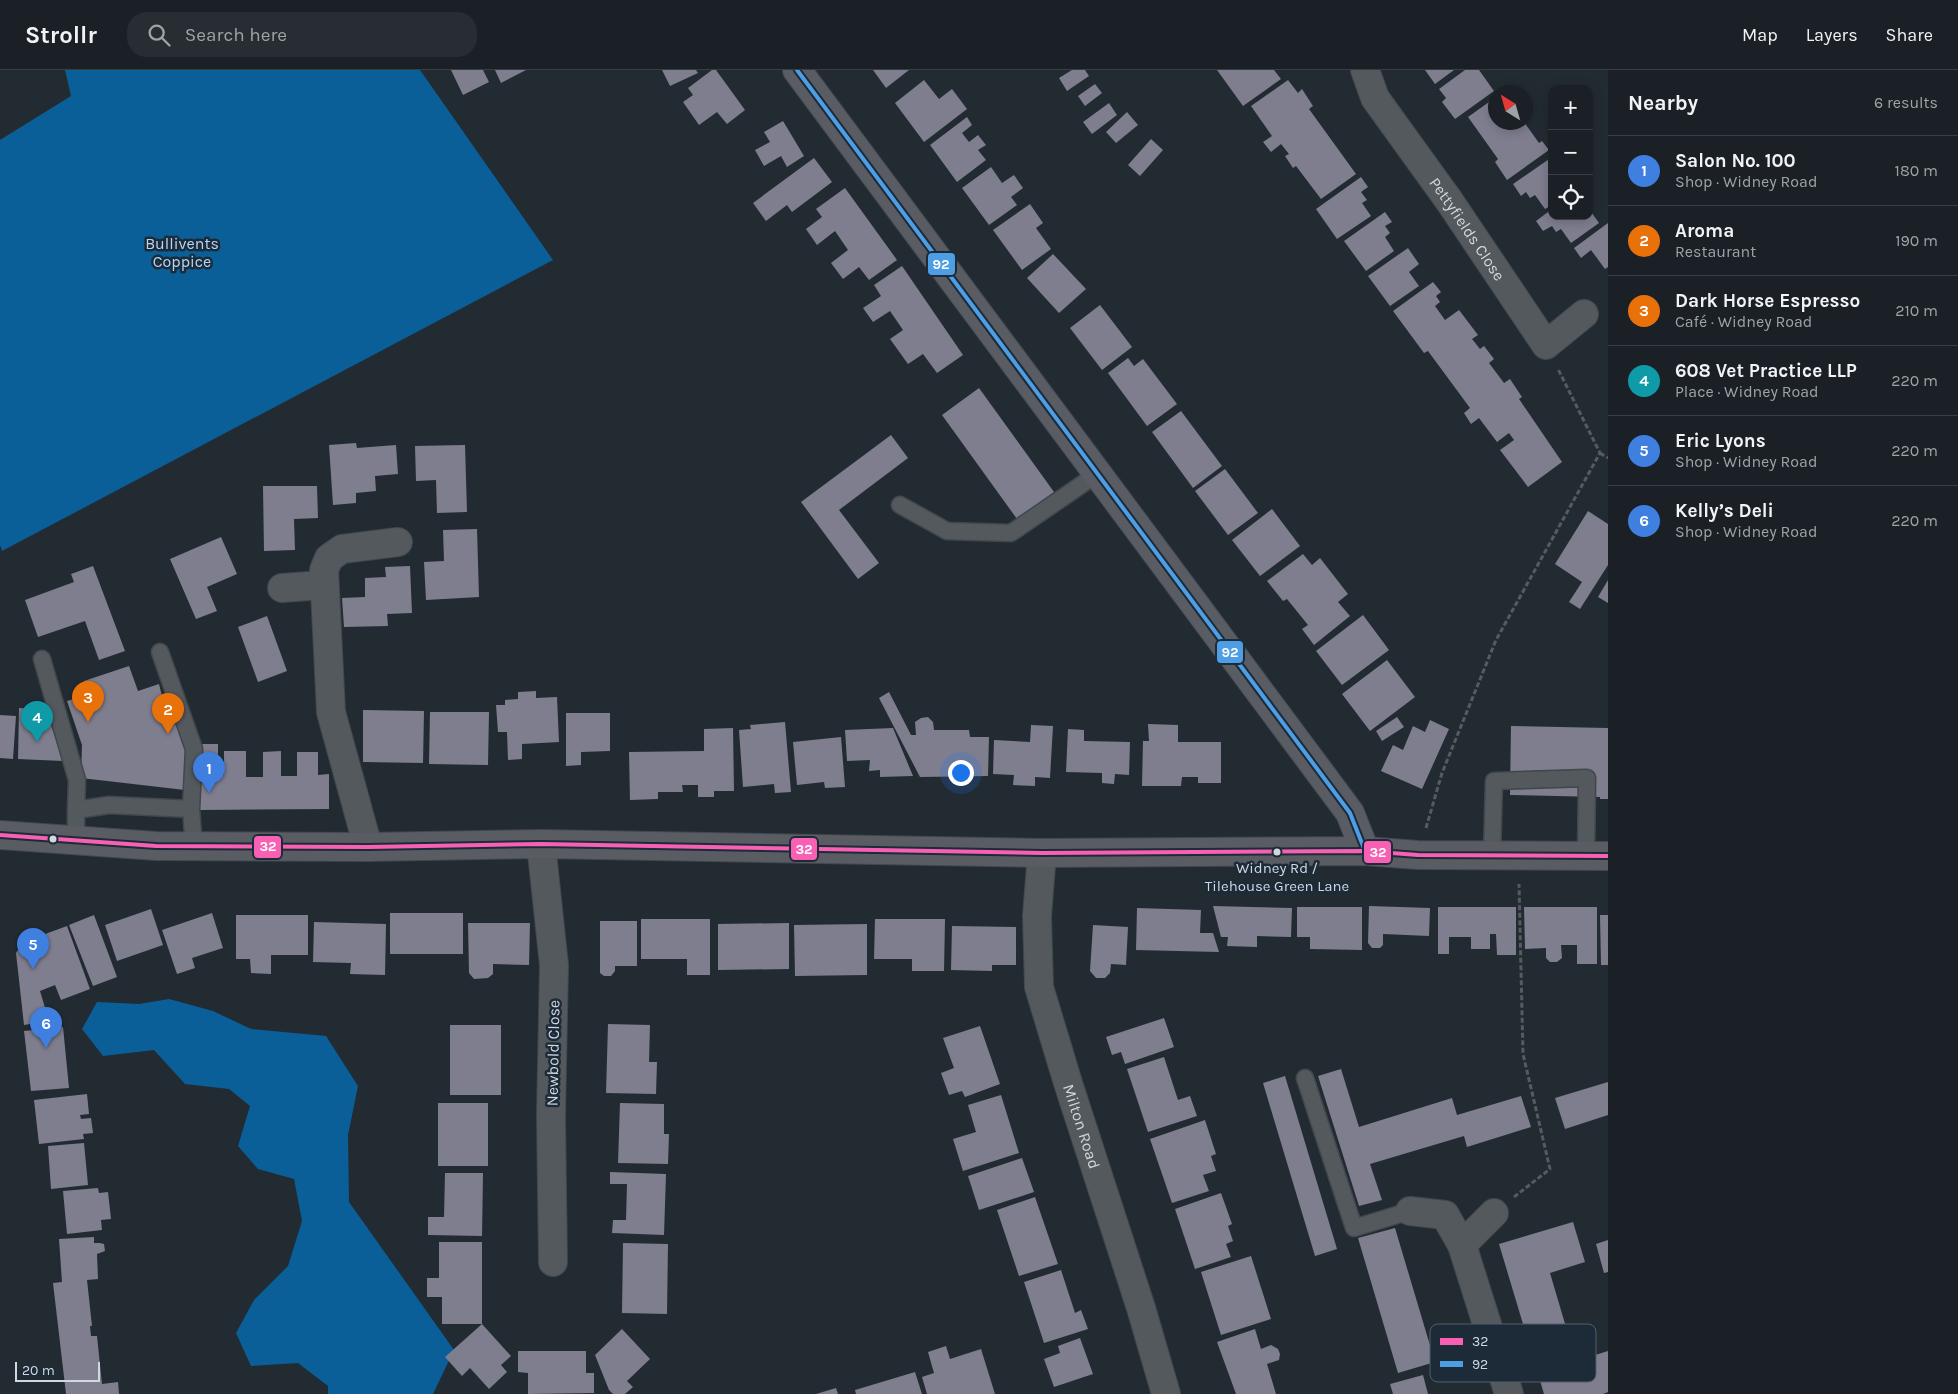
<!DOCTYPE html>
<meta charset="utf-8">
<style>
body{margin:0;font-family:Karla,sans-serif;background:#272d32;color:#f1f3f6}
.controls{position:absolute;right:15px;top:15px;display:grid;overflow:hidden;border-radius:10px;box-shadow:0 2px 12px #0003}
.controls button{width:45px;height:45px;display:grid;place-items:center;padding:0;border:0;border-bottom:1px solid #383e43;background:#1a2026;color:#f1f3f6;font:25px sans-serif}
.compass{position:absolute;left:1488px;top:15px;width:45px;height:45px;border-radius:50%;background:#1a2026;box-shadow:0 2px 12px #0003;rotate:323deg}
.scale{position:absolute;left:15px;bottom:12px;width:85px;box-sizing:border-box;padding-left:5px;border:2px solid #cfd8e1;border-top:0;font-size:14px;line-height:18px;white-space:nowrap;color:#cfd8e1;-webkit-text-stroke:4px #1d2b38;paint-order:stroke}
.you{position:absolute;left:960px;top:702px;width:18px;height:18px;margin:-12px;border:4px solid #fff;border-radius:50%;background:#1a73e8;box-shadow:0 0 0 8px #1a73e833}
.badge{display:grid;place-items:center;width:32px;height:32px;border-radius:50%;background:#939ba4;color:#fff;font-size:16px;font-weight:700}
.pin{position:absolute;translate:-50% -41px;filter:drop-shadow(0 1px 2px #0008)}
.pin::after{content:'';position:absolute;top:26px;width:18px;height:15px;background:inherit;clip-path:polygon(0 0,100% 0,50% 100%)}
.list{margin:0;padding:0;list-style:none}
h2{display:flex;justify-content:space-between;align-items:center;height:65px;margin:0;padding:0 20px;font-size:21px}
h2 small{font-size:16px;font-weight:400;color:#9fa3a7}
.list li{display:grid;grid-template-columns:32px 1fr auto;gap:15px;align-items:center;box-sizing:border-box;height:70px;padding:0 20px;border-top:1px solid #383e43}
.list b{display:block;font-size:19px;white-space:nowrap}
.list p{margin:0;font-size:16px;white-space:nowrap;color:#9fa3a7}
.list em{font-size:16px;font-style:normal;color:#9fa3a7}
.icon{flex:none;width:28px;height:28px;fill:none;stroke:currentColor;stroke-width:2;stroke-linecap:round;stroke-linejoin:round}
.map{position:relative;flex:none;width:1608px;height:1324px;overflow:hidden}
header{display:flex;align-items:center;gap:30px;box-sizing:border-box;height:70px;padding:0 25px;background:#1a2026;border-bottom:1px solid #383e43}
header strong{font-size:24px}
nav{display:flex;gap:28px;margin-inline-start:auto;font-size:18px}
.search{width:350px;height:45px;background:#272d32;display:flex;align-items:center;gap:12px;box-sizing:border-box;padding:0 18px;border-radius:20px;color:#9fa3a7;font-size:19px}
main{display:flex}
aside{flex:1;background:#1a2026}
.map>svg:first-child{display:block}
.forest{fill:#0a5f98}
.building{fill:#7e7e8f}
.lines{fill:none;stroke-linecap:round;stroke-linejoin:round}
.lane-casing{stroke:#40474d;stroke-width:19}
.street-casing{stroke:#40474d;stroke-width:30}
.secondary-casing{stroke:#40474d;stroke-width:30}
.path{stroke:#565b60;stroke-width:3;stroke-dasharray:5 2.5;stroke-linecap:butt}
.lane{stroke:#54595e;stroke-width:16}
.street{stroke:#54595e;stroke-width:28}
.secondary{stroke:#5a5c63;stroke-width:28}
.bus-1-casing{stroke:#1d2b38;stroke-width:8}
.bus-2-casing{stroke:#1d2b38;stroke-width:8}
.bus-1{stroke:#f860b3;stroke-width:4}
.bus-2{stroke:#4d9ee5;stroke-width:4}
.bus-dot{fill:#cfd8e1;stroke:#1d2b38;stroke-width:2}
.labels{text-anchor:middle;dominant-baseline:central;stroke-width:5;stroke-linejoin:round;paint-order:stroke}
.bus-label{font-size:15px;fill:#cfd8e1;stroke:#1d2b38}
.street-label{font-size:16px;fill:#cfd8e1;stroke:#1d2b38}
.park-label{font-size:16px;fill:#b2d7fb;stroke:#1d2b38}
.key{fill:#1d2b38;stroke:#525f6b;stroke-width:1}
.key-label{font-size:14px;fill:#cfd8e1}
.line-badge{stroke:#1d2b38;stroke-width:2}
.badge-label{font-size:14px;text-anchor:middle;font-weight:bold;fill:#fff}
</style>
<header>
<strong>Strollr</strong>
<div class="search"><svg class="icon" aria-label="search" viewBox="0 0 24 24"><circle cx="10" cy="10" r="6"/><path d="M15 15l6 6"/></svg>Search here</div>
<nav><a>Map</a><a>Layers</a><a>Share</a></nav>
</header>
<main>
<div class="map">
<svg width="1608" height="1324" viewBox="0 0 1608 1324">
<rect width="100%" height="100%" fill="#232b32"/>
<!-- forest -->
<path class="forest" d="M65,0H420L553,190L2,481L0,475V70L71,26Z
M169,929L213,941L251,959L326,966L358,1016L348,1065L349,1132L454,1280L433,1324H328V1316L298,1293L251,1296L236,1263L254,1230L288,1196L302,1151L294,1109L258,1099L238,1076L250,1036L229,1019L185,1014L154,980L103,986L82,959L97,932L139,934Z"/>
<!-- building -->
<path class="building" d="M451,0H483L489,12L463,25Z
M495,0H526L501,13Z
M662,0H696L698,3L670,16Z
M712,0H716L745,40L727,54L717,42L699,55L683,32L693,25L688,18Z
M873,0H909L886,18Z
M1072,0H1085L1089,6L1067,21L1059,8Z
M1217,0H1274L1281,9L1243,36Z
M1425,0H1454L1435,14Z
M1465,0H1479L1494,21L1455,49L1442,32L1446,28L1439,19Z
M924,10L939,29L952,19L967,39L924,72L895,33Z
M1288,10L1298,23L1302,19L1313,36L1309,39L1356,104L1321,129L1296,96L1293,98L1285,86L1289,84L1281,74L1271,82L1263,72L1272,66L1251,36Z
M1095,14L1102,23L1085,36L1078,26Z
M1511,15L1517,22H1502Z
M1496,27V52H1524L1539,73L1542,71L1549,80L1507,110L1495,92L1498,89L1468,47Z
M1109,33L1117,45L1092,64L1083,52Z
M1127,42L1138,55L1116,73L1106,62Z
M967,47L972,55L962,63L969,72L978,65L986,75L978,80L986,90L957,112L930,75Z
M783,51L804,86L787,97L781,86L764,96L755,80L770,72L764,62Z
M1151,69L1163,80L1140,106L1128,95Z
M1552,87V135L1545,139L1535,125L1530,128L1526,122L1521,126L1513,114Z
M814,88L832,112L792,142L787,135L766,151L753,133Z
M991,97L1002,113L1014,105L1023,118L1011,127L1017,135L989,155L962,118Z
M1361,107L1368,117L1361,122L1367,130L1362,133L1371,146L1337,169L1316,139Z
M845,118L897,190L869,210L859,197L843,209L831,193L848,180L835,161L817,175L806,159L822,147L816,139Z
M1030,134L1043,153L1036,158L1051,179L1022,200L993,160Z
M1552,139V146H1589V139L1599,153L1571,173L1561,159L1556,162L1552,156L1543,161L1536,151Z
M1385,142L1392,152L1385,156L1390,163L1385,167L1394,181L1366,201L1344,171Z
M1608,153V197L1605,199L1591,180L1581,188L1574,178Z
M1408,178L1419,194L1409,202L1419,216L1390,236L1368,206Z
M1053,184L1086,219L1059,243L1027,208Z
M902,196L963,285L937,303L923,284L908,294L890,269L903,260L890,241L873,252L863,238L881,226L874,215Z
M1433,212L1441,222L1436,226L1440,232L1435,236L1445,250L1459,240L1478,265L1472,269L1480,279L1484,276L1494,289L1489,293L1504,313L1510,309L1522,327L1519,329L1562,392L1528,417L1500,380L1514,370L1509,363L1497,372L1479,348L1471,354L1464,343L1470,338L1428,281L1424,283L1393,241Z
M1100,235L1132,277L1102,300L1070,258Z
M1128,288L1134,296L1143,289L1177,334L1147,356L1108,303Z
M979,318L1054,422L1017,449L942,345Z
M1181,341L1222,396L1193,418L1152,362Z
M891,365L908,388L839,440L879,493L858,509L801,432Z
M356,373L357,378L396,375L398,404L375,406L376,421L356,423V433L333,435L329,375Z
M465,375L467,442L437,443L436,410L416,411L415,376Z
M1225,399L1258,443L1228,465L1195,421Z
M263,416H317L318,448L294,449L295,480L264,481Z
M1272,439L1300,476L1260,506L1232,470Z
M1588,441L1608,454V495L1580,539L1569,532L1582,512L1555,494Z
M477,459L479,527L426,530L424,492L444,491L443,460Z
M221,467L237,504L207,517L217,541L196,549L170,489Z
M1303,484L1312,495L1320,488L1348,524L1338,532L1350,546L1314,575L1302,559L1308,555L1287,529L1283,531L1267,511Z
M93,496L125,581L99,590L85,551L38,567L25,530L74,512L71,504Z
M410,496L412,543L387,544L388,556L344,557L342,528L365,527V508L386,507L385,497Z
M1608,510V533L1598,527Z
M1363,545L1389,580L1342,615L1316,581Z
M267,546L287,601L258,612L238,557Z
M1387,590L1415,627L1370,661L1342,624Z
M129,596L138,621L159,614L165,638L173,635L190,690L185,720L81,708L82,675L67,631L91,624L84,611Z
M536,621V628L557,627L559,672L522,674V689L508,690L507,662H498L496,635H505V630L518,629V622Z
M889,622L911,665H916L915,652L921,648L928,647L933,652L934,660H969L970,667H989L988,706L920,707L879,628Z
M19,638L39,639L46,656L51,655L63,691L18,689Z
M363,640L424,641L423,693L363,692Z
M430,642H489L488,695L429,694Z
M566,643H610V681L581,682V695L566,696Z
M0,645L16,646L13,689L0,688Z
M1397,647L1404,657L1382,671L1376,661Z
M1430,650L1449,659L1422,719L1381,701L1393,675L1403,680L1413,656L1425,662Z
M785,652L791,722L775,723L774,714L743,717L739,660L751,659L750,655Z
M1148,654L1178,655V672H1221V713H1198V707H1182L1181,716H1142L1143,671H1149Z
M1031,655L1053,656L1050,708L1035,707V716L1013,715L1014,705L993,704L994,670L1030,672Z
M1511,656L1608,658V729H1600V727L1510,725Z
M733,658L734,721H714V727H698V715H682L683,722H658V729L630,730L629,682L704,681V659Z
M893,658L913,706L880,707V700L869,701L870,690L847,691L845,660Z
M1068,659L1084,660V671L1130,672L1129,705L1115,704L1114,714L1102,713V703L1066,702Z
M841,667L845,717L825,718L824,712L797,715L793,672Z
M199,674H218V705H224V681H246V707H263V682L281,681V706H297V682H318V705L329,704V739L200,740Z
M1213,836L1292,838L1291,867L1257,866V877L1227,876L1228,867H1221Z
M1369,836L1430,838L1429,866L1383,864V875L1380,878H1372L1368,873Z
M1297,837H1362V880L1310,879V867H1297Z
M1438,837H1516V885H1497L1496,864H1490V879H1471V867H1449V884H1438Z
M1524,837H1597V894H1577V875H1561L1562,888L1557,892H1550L1546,888V878L1525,879Z
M1137,838L1201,840L1200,863H1213L1219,882L1136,880Z
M151,839L163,875L117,891L105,855Z
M212,843L223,878L192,888L195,898L177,904L162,860Z
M390,843H463V884H390Z
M94,845L117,907L93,916L69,855Z
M236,845H308V885H271V904L251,903L250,889H236Z
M1600,845H1608V895H1601Z
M641,849H710V905H687V889H641Z
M875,849H945L944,901H912V889H874Z
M600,851H637V896H615V901L611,906H604L600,903Z
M314,852L386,854L385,905L350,904L351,893L313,892Z
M468,853H530L529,895L493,894V904L488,908L474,909L469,903Z
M789,853V899L718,900V854Z
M867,854V905L795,906L794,855Z
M1093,855L1128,857L1126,895L1111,894L1110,903L1105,908H1096L1090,901Z
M67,856L90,919L61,930L55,915L40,921L49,951L24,955L16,883L24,870L37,867Z
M952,856L1016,857V895H992V901L951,900Z
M1164,948L1174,977L1125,994L1121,982L1112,985L1106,967Z
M608,954L650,955L649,992H657L656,1024L606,1023Z
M450,955H501V1025H450Z
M980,956L1000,1014L965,1027L962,1021L949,1025L941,1003L954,998L943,968Z
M63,957L69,1018L31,1021L24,961Z
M1164,987L1178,1030L1190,1026L1197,1046L1148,1062L1127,999Z
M1341,999L1359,1057L1452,1028L1457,1045L1521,1026L1531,1057L1467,1077L1464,1066L1370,1094L1382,1130L1359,1136L1318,1006Z
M1285,1006L1337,1179L1315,1186L1263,1013Z
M1608,1012V1045L1565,1059L1555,1028Z
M87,1024L89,1044L80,1045L81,1049L91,1048L93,1063L83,1064L84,1069L39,1074L34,1030Z
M1001,1025L1019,1083L963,1101L953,1069L976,1062L968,1035Z
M438,1033H488V1096H438Z
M620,1033L664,1034V1064H669L668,1094L618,1093Z
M1205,1050L1216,1084L1211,1086L1216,1101L1203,1105L1209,1121L1172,1133L1150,1069Z
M84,1073L88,1115L51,1119L48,1076Z
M1022,1088L1034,1122L979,1140L968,1106Z
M610,1102L666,1104L664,1165L612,1163L613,1150H626L627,1114H610Z
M445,1103H483L482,1166L428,1165V1147H444Z
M98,1118L99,1123L108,1122L111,1149L101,1150L102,1160L67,1164L63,1121Z
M1221,1123L1232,1154L1228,1156L1233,1171L1226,1174L1231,1187L1195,1199L1175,1139Z
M1035,1127L1058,1194L1019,1206L997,1140Z
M1573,1152L1585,1192L1550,1203L1576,1291L1608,1281V1322L1603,1324H1544L1499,1174Z
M1395,1158L1435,1292L1398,1303L1358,1168Z
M94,1167V1173H100L104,1174L105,1181L97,1184L98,1209L87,1210L92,1256H90L91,1266H97L102,1314L118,1312L119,1324H66L53,1213L62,1212L59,1169Z
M1608,1170V1202L1604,1203L1596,1174Z
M439,1172H482V1254H442V1227H427V1208H439Z
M623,1173L668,1174L667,1244L622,1243Z
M1251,1186L1271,1249L1221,1265L1201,1202Z
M1061,1200L1075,1243L1081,1240L1088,1259L1044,1273L1024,1212Z
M482,1254L511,1286L501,1295L507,1302L489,1319L470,1298L462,1306L445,1287Z
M622,1259L650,1289L627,1311L633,1317L625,1324H613L609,1320L595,1285Z
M1255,1259L1261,1279L1271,1275L1278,1279L1280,1284L1279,1290L1267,1294L1276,1324H1236L1217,1272Z
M1080,1268L1093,1304L1054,1317L1044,1289L1060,1283L1058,1276Z
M946,1276L950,1289L981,1279L995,1324H927L922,1307L934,1303L928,1282Z
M518,1281H586V1303H594V1323L528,1324V1303L518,1302Z
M915,1302L922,1324H856L855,1320Z
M1423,1305L1428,1324H1393L1390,1314Z
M836,1318L838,1324H816Z"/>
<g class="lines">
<defs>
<path id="lane" d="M900,435L947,461L1011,463L1097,404
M160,582L194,679L191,739
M42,589L77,710L76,740
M76,771V740L109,735L191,739L194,777
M1492,786L1494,711L1587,708L1586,786
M1305,1008L1354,1158L1410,1141"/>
<g id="street">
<path id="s1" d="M1365,0L1375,28L1450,132L1546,275L1584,244"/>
<path d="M282,518L323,515"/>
<path d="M541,774L554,895L551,1046L553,1192"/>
<path d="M368,777L331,642L324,500L329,488L342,479L398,472"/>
<path id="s2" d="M1042,783L1037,846L1039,917L1068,1013L1141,1238L1166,1324"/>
<path d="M1410,1141L1445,1145L1462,1175"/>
<path d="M1494,1143L1462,1175L1509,1324"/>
</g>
<path id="secondary" d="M797,0L1350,743L1365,781
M0,765L156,776L368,777L541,774L1042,783L1365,781L1418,785L1608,786"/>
</defs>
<!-- lane casing -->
<use href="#lane" class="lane-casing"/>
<!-- street casing -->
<use href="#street" class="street-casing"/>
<!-- secondary casing -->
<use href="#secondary" class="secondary-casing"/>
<!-- path -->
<path class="path" d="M1600,383L1608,388
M1426,758L1442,703L1496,570L1600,383L1558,299
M1514,1127L1550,1099L1523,984L1519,814"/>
<!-- lane -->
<use href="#lane" class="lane"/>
<!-- street -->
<use href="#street" class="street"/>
<!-- secondary -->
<use href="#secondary" class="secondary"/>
<defs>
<path id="bus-1" d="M0,765L156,776L368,777L541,774L1042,783L1365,781L1418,785L1608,786"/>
<path id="bus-2" d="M797,0L1350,743L1365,781"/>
</defs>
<!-- bus-1 casing -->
<use href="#bus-1" class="bus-1-casing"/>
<!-- bus-2 casing -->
<use href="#bus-2" class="bus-2-casing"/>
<!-- bus-1 -->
<use href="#bus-1" class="bus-1"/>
<!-- bus-2 -->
<use href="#bus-2" class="bus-2"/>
</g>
<!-- markers -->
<g class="bus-dot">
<circle cx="53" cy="769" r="4.5"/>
<circle cx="1277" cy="782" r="4.5"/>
</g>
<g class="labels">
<!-- bus labels -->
<g class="bus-label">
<text x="1277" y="798">Widney Rd /<tspan x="1277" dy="18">Tilehouse Green Lane</tspan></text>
</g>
<!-- street labels -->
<g class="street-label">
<text stroke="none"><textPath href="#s1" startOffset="190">Pettyfields Close</textPath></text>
<text transform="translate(553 983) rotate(-89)">Newbold Close</text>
<text stroke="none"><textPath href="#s2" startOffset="280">Milton Road</textPath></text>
</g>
<!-- park labels -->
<g class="park-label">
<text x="182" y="173">Bullivents<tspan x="182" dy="18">Coppice</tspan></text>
</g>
</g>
<!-- legend -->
<rect x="1430" y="1254" width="166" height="58" rx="8" class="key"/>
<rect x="1440" y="1268" width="23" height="7" fill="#f860b3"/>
<rect x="1440" y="1291" width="23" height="6" fill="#4d9ee5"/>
<g class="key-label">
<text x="1472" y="1276">32</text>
<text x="1472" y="1299">92</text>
</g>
<g class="line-badge">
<rect x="927" y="182" width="29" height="24" rx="5" fill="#4d9ee5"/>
<rect x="1216" y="570" width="28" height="24" rx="5" fill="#4d9ee5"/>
<rect x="253" y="765" width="29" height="24" rx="5" fill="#f860b3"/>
<rect x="790" y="767" width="28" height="24" rx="5" fill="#f860b3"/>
<rect x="1363" y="770" width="29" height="24" rx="5" fill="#f860b3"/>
</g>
<g class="badge-label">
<text x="941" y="199">92</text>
<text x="1230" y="587">92</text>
<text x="268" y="781">32</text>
<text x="804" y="784">32</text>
<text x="1378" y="787">32</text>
</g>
</svg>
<div class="controls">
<button>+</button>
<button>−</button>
<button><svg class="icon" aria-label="locate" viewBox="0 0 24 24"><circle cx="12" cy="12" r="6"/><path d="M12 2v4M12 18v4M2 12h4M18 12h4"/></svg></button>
</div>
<svg class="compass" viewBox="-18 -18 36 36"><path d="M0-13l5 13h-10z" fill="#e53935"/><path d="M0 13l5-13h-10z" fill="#9fa3a7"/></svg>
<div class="scale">20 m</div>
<div class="you"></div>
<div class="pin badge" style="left:209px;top:723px;background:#3f7fe0">1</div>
<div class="pin badge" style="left:168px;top:664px;background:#e8710a">2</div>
<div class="pin badge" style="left:88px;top:652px;background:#e8710a">3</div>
<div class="pin badge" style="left:37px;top:672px;background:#0f9aa8">4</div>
<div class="pin badge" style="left:33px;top:899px;background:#3f7fe0">5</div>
<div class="pin badge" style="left:46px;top:978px;background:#3f7fe0">6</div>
</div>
<aside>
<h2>Nearby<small>6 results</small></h2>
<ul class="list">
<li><span class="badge" style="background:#3f7fe0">1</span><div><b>Salon No. 100</b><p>Shop · Widney Road</p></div><em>180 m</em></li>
<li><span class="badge" style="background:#e8710a">2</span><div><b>Aroma</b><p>Restaurant</p></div><em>190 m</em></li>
<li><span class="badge" style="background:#e8710a">3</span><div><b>Dark Horse Espresso</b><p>Café · Widney Road</p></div><em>210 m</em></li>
<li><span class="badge" style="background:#0f9aa8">4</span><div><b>608 Vet Practice LLP</b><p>Place · Widney Road</p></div><em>220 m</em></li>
<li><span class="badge" style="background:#3f7fe0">5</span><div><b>Eric Lyons</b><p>Shop · Widney Road</p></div><em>220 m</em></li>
<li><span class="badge" style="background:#3f7fe0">6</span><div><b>Kelly’s Deli</b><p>Shop · Widney Road</p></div><em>220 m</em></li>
</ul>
</aside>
</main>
